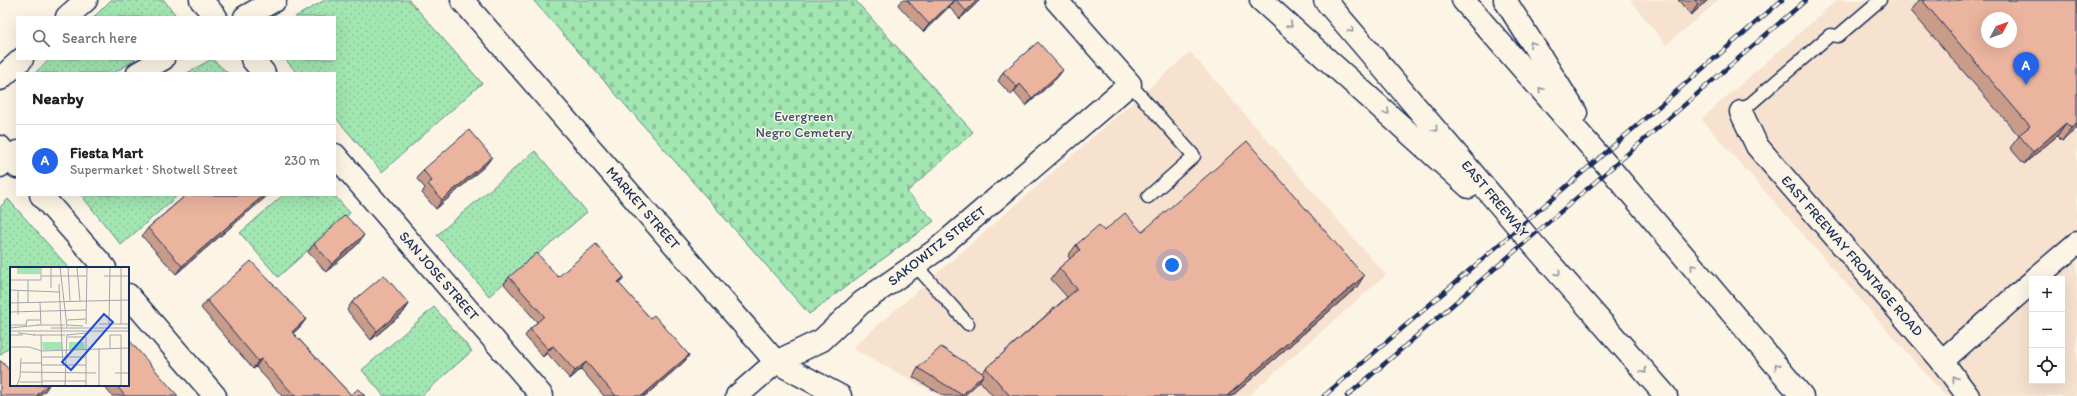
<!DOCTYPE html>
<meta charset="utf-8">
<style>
body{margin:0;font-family:Itim,sans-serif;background:#f2f2f2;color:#202124}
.controls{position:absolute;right:12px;bottom:12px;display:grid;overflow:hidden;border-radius:0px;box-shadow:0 4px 16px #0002}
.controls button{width:36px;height:36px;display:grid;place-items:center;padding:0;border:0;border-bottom:1px solid #e0e0e0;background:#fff;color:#202124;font:20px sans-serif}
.compass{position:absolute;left:1981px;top:12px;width:36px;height:36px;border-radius:50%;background:#fff;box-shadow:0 4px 16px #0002;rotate:49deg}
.you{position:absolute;left:1172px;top:265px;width:14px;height:14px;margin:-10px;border:3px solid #fff;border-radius:50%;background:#1a73e8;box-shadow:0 0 0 6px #1a73e833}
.badge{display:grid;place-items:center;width:26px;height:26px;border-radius:50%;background:#2563eb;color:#fff;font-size:13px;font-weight:700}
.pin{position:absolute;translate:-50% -33px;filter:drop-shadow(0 1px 2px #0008)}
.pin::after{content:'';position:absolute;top:21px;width:14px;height:12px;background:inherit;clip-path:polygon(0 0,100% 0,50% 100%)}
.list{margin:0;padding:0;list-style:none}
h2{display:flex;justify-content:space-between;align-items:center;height:52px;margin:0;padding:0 16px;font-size:17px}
h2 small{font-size:13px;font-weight:400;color:#757577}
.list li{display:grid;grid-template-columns:26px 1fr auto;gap:12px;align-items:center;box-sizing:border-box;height:72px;padding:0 16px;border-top:1px solid #e0e0e0}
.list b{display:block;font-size:15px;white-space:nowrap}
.list p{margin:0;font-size:13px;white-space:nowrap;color:#757577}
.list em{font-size:13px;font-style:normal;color:#757577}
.icon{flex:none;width:22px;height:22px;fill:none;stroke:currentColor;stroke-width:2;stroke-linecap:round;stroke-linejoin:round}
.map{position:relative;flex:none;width:2077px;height:396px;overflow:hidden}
.search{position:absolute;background:#fff;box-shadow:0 4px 16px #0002;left:16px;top:16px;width:320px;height:44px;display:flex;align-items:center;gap:10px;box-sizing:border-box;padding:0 14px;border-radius:0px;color:#757577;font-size:15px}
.panel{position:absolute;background:#fff;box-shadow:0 4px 16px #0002;left:16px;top:72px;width:320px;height:124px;border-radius:0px}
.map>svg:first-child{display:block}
.built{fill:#f7e2d0;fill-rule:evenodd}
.grass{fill:url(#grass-dots);stroke:#5e8a88}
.cemetery{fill:url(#cemetery-stones);stroke:#5e8a88}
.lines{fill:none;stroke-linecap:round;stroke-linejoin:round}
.service-casing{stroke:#1b2f5e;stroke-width:15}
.minor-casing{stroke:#1b2f5e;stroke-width:25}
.tertiary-casing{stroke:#1b2f5e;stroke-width:25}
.secondary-casing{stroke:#1b2f5e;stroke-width:25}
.motorway-casing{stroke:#1b2f5e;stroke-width:25}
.service{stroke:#fcf5e5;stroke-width:12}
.minor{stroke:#fcf5e5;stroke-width:22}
.tertiary{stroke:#fcf5e5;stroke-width:22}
.secondary{stroke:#fcf5e5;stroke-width:22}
.motorway{stroke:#fcf5e5;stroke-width:22}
.rail-casing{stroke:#1b2f5e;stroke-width:4.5}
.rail{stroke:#fcf5e5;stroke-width:3;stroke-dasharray:9;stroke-linecap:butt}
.wall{fill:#c99b89;stroke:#1b2f5e}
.shaded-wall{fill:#a47e6f;stroke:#1b2f5e}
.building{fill:#eab49f;stroke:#1b2f5e;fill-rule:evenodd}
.oneway{stroke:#8c92a2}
.labels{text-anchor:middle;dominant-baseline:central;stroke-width:3;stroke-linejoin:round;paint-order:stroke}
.park-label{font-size:14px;fill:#36546f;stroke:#fcf5e5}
.street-label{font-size:14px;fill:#1b2f5e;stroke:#fcf5e5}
.inset-road{fill:none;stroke:#a2a6af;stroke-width:1}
.view{fill:#1d4ed8;fill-opacity:0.15;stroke:#1d4ed8;stroke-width:2}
.inset-edge{fill:none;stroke:#1b2f5e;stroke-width:2}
</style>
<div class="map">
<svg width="2077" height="396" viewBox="0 0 2077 396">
<defs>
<pattern id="grass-dots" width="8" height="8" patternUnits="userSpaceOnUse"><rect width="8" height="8" fill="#a2e6b1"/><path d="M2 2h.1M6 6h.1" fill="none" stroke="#8bc69b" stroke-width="1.8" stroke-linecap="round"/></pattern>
<pattern id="cemetery-stones" width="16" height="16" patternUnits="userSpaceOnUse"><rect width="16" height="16" fill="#a2e6b1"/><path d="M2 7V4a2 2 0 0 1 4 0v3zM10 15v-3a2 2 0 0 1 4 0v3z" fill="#8bc69b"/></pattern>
</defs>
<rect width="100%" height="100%" fill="#fcf5e5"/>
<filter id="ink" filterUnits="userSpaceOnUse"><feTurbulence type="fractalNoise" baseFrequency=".025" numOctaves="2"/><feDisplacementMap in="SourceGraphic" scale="8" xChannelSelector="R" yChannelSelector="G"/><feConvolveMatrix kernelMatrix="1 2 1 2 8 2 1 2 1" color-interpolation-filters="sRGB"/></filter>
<g filter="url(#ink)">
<!-- built -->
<path class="built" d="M1630,0H1719L1666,45Z
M1837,0H2077V396H1945L1701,119ZM1987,18H2011V42H1987ZM2032,279H2062V381H2032Z
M1190,52L1386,275L1248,396H941L852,348Z"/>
<!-- grass -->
<path class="grass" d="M111,0H164L177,17H94Z
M325,0H409L482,83L382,172L335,117V73H297L285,59H335V17H295Z
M50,59H136L114,73H35Z
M212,59L228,73H187Z
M535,151L587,212L489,296L437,235Z
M81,195H178L121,245Z
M283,195H334L350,213L278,277L240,233Z
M8,199L69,268H11V345L0,355V207Z
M434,307L472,351L421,396H384L362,370Z"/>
<!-- cemetery -->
<path class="cemetery" d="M533,0H855L973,132L907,192L934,221L809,314Z"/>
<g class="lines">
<defs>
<path id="service" d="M1130,84L1194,156L1148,197
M1741,112L1830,35L1838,36L1880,0
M916,266L968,324"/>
<path id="minor" d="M201,0L216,17
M252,59L264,73
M1741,112L1757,146L1942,361L2032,282
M0,147L17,167
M335,155L542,396
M41,195L105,268
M2035,279L2077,243
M128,295L215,396
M737,396L776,362L822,340L861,303L935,251L1130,84L1056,0"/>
<path id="tertiary" d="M462,0L776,362L840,396
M1942,361L1968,396"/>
<path id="secondary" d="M67,17L86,0
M245,17L275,0
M138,73L163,59
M0,79L22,59
M0,166L17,152"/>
<path id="motorway" d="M1261,0L1469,187
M1325,0L1533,244L1666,396
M1463,0L1613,172L1802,396
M1505,0L1576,113"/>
</defs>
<!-- service casing -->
<use href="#service" class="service-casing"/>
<!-- minor casing -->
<use href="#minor" class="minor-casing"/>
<!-- tertiary casing -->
<use href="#tertiary" class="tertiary-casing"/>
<!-- secondary casing -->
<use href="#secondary" class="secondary-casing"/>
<!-- motorway casing -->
<use href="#motorway" class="motorway-casing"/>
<!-- service -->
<use href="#service" class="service"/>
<!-- minor -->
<use href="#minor" class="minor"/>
<!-- tertiary -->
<use href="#tertiary" class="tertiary"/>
<!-- secondary -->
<use href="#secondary" class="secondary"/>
<!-- motorway -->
<use href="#motorway" class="motorway"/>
<defs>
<path id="rail" d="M1324,396L1782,0
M1347,396L1806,0"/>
</defs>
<!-- rail casing -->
<use href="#rail" class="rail-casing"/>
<!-- rail -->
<use href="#rail" class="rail"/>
</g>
<!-- wall -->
<path class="wall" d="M902,0H980L960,19L949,7L923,32L898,5Z
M1678,0H1708L1691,15Z
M1919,0H2077V128L2062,141L2057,136L2024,164L2010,148L2019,136L1911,11Z
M1003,72L1057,78L1026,106L1014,92L1011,95L998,81Z
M486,165L436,209L422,193L425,188L417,179L423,170Z
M186,195H268L176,274L142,236L148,228Z
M1104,231L1142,232L1357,287L1232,396H993L979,380L964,396H944L913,377L918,368L982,373L986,368L1067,297L1051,279L1059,268L1070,259L1068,256L1076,245Z
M314,244H358L326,272L308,252Z
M509,277H624L619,284L650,318L689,355L684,362L645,396H604L581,369L570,379L547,353L543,357L525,336L530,329L537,322L504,284Z
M207,300L306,319L300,327L293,333L351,395L365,396H282L256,367L253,369L201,308Z
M352,302L409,304L403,313L371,340L347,310Z
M103,385H128L178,396H112Z"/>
<!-- shaded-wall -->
<path class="shaded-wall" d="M954,0L949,7L923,32L929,24Z
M977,0H980L960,19L966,11Z
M1703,0H1708L1691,15L1698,4Z
M1063,70L1057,78L1026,106L1032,98Z
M1020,84L1014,92L1011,95L1017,87Z
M2066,123L2057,136L2024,164L2033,152Z
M2077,123V128L2062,141L2071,128Z
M492,157L486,165L436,209L442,200Z
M264,195H268L176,274L182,266Z
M364,235L358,244L326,272L332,264Z
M1364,276L1357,287L1232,396H1227Z
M624,277L619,284L618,282Z
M409,304L403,313L371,340L377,331Z
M306,319L300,327L286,340L292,332Z
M553,346L547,353L543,357L548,349Z
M689,355L684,362L645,396H642Z
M261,359L256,367L253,369L258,361Z
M586,362L581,369L570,379L575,371Z
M984,374L978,383L964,396H961Z
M48,385H49L45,391L39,396H36Z"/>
<!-- building -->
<path class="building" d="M907,0H954L929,24Z
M956,0H977L966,11Z
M1695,0H1703L1698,4Z
M1922,0H2077V123L2071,128L2066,123L2033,152L2019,135L2030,126ZM1987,18H2011V42H1987Z
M1038,42L1063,70L1032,98L1020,84L1017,87L1003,72Z
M469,130L492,157L442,200L428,184L432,181L423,170Z
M1247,141L1364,276L1227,396H1010L986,368L1077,289L1059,268L1080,250L1076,245L1099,225L1104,231L1125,213L1142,232Z
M186,195H264L182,266L148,228Z
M345,215L364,235L332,264L314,244Z
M596,244L624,277L618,282L650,318L654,315L689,355L642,396H616L586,362L575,371L553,346L548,349L530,329L544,316L509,277L537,253L558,277Z
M251,261L306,319L292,332L351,395L358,389L365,396H295L261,359L258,361L207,300Z
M384,275L409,304L377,331L352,302Z
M128,340H129L178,396H125L116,385H128Z
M941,347L984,374L962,395L918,368Z
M0,361H1L11,372V385H48L36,396H0Z"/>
<!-- one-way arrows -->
<defs><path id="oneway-chevron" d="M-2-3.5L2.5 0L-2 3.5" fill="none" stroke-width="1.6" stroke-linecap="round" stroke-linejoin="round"/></defs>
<g class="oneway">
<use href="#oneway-chevron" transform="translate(1290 25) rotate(42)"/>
<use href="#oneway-chevron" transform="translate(1351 30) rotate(50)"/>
<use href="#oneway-chevron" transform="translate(1532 44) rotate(-122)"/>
<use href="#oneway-chevron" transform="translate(1541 90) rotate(-131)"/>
<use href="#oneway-chevron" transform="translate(1387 112) rotate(42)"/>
<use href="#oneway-chevron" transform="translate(1435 129) rotate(50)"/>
<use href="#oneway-chevron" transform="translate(1693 267) rotate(-130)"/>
<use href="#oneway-chevron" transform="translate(1558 273) rotate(49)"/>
<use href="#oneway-chevron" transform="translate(1777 366) rotate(-130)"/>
<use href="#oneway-chevron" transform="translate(1644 371) rotate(49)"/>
<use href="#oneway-chevron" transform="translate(1955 379) rotate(-126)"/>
</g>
</g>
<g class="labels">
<!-- park labels -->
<g class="park-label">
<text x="804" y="116">Evergreen<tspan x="804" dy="16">Negro Cemetery</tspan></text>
</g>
<!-- street labels -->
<g class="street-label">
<text transform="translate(1495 199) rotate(50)">EAST FREEWAY</text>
<text transform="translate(643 208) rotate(49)">MARKET STREET</text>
<text transform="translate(937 246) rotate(-38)">SAKOWITZ STREET</text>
<text transform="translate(1852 256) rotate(49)">EAST FREEWAY FRONTAGE ROAD</text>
<text transform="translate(439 276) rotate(49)">SAN JOSE STREET</text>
</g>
</g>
<!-- overview -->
<g transform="translate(10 267)">
<rect width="119" height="119" fill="#fcf5e5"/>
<path d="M7,0H30V7H7Z" fill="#a2e6b1"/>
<path d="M32,75H52V83H33ZM59,75H74L75,82L59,83Z" fill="#a2e6b1"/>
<path class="inset-road" d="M41,0V21M50,0L57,60M58,0L60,34M67,0L70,34M32,9H76M94,9H119M0,13H31V0M18,13V36M49,17L53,99M0,23L49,25M8,23V48M30,35L31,58M0,36L119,33M0,45L76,43M57,53L76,52M76,57L77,0M89,57H119M99,57L100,0M111,57V0M0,58H17M16,58L17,53H31M27,58H55M57,58L73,59M0,61L29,58M41,61H119M0,64H119M8,66L25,68M0,68H13M23,68H55M31,68L32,119M57,68L76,66M58,70H76V119M0,80H19L32,84L119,81M89,81V119M100,81V68H111V119M32,90H76M11,96H31M31,98H76M11,105L86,106M105,106H119M32,114H76M9,115H32M7,118L10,110L11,91M55,119L57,67"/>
<path class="view" d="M94,47L103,55L61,103L52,95Z"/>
<rect width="119" height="119" class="inset-edge"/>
</g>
</svg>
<div class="controls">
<button>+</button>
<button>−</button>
<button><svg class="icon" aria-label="locate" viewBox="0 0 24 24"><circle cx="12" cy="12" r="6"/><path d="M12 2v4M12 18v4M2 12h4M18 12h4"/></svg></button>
</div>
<svg class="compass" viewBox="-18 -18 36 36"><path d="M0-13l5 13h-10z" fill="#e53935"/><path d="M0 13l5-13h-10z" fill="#757577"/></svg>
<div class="you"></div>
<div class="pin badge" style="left:2026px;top:85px">A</div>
<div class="search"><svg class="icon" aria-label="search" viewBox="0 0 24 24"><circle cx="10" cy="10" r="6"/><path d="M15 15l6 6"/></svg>Search here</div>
<section class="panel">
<h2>Nearby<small></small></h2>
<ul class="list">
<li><span class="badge">A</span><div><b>Fiesta Mart</b><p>Supermarket · Shotwell Street</p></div><em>230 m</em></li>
</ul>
</section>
</div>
